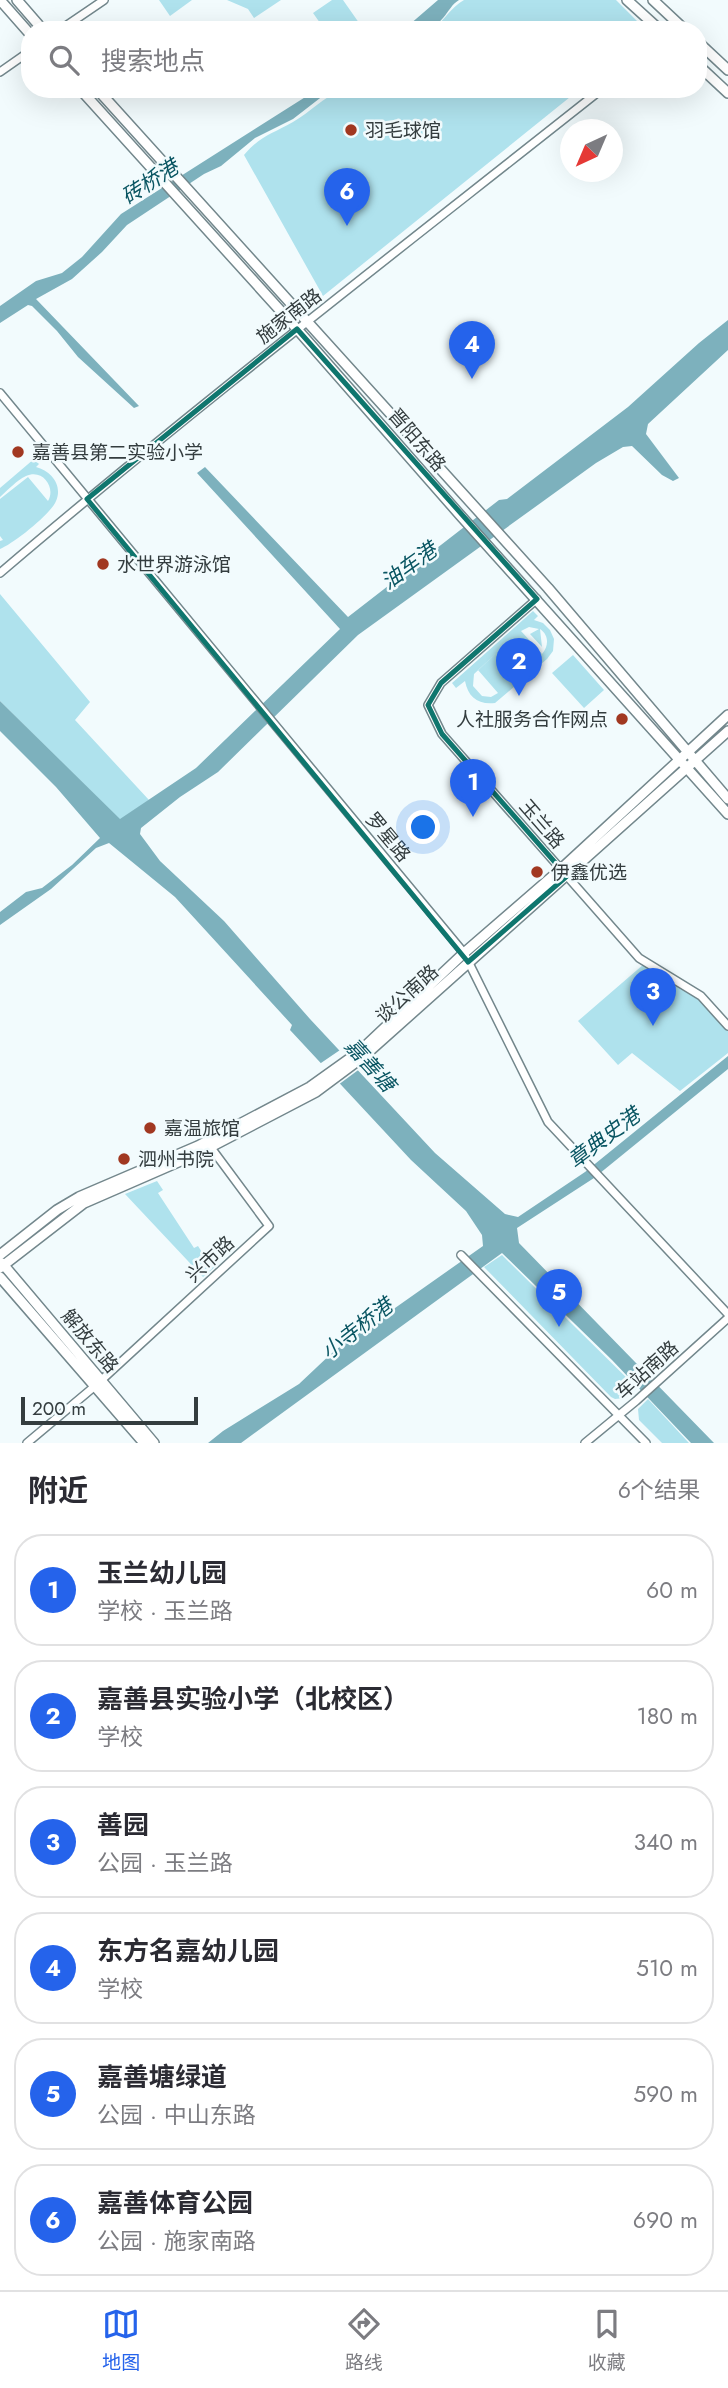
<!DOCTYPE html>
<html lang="zh">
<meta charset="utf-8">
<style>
body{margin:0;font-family:Jost,"Noto Sans SC",sans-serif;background:#f7f7f7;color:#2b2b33}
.compass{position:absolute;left:560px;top:119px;width:63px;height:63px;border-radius:50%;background:#fff;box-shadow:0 7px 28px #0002;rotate:224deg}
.scale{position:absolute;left:21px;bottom:18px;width:177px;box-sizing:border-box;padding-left:7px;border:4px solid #343d3f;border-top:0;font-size:19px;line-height:24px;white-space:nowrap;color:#343d3f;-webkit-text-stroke:5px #f2fbfd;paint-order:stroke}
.you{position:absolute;left:424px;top:828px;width:24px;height:24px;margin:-18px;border:5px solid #fff;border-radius:50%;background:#1a73e8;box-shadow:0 0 0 10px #1a73e833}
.badge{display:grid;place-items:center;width:46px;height:46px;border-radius:50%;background:#2563eb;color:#fff;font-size:23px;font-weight:700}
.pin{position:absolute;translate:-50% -58px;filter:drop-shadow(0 2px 4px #0008)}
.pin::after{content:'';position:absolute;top:37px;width:24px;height:21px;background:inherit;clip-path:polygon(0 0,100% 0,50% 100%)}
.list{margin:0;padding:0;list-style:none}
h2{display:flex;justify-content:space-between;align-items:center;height:91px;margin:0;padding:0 28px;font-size:30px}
h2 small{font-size:23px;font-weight:400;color:#7c7c81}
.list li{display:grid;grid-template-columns:46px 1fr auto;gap:21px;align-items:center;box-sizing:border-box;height:112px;margin:0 14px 14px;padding:0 14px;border:2px solid #e1e1e2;border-radius:28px}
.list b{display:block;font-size:26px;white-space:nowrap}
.list p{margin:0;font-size:23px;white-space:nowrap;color:#7c7c81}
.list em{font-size:23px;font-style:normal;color:#7c7c81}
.icon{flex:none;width:38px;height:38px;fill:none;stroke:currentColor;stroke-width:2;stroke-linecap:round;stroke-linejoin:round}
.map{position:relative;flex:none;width:728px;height:1443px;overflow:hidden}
.search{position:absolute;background:#fff;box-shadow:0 7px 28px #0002;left:21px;right:21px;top:21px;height:77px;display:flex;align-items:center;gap:18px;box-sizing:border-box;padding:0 24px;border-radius:28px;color:#7c7c81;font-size:26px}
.sheet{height:847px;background:#fff}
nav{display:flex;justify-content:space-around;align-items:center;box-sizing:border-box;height:98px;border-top:2px solid #e1e1e2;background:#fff;font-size:19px;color:#7c7c81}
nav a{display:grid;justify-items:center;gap:4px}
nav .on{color:#2563eb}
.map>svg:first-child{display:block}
.green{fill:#afe2ed;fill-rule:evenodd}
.water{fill:#7db1bd}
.pier{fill:#f2fbfd}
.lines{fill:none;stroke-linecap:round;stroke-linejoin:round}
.minor-casing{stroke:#73878c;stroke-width:10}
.major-casing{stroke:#73878c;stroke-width:12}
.minor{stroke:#fff;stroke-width:7}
.major{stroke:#fff;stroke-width:9}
.marked{fill:none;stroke:#0f766e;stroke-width:5;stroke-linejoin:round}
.poi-dot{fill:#a13821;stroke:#f2fbfd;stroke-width:2.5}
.labels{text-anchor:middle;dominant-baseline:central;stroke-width:5;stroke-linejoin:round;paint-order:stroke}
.poi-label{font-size:19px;fill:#343d3f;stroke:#f2fbfd;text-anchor:start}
.street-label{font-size:19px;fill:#343d3f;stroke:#f2fbfd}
.water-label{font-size:21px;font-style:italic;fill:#095562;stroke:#f2fbfd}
</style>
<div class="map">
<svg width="728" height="1443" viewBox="0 0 728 1443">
<rect width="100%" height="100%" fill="#f2fbfd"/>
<!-- green -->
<path class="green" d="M159,0H192L170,16Z
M227,0H281L254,18L248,9Z
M332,0H343L364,30H325L313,13Z
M464,0H616L646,30H432C444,21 451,7 464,0Z
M343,89H580L323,296L244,155C260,136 272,134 293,122C312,111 322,98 343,89Z
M34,459L39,464L36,467C51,471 63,485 56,501C51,514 13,544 0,549V541L3,540L0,536V499L28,477L48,501C56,488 43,468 26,476C17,480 8,490 0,497V488Z
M0,594L90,702L75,720L149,800L120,820L0,701Z
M533,611L538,616L534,620L543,623L550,630L554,639L553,651L547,659L495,703C478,705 468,697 465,681L456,688L452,683ZM529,627L539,629L530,634L542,647L540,629C549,635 549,646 542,654L521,631ZM502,648L478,670L498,693L491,697L482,696L473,686L474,674Z
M573,655L604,690L584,708L552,673Z
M644,964L699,998L728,1030V1053L680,1091L632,1053L618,1065L578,1021Z
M157,1181L163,1190L158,1193L194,1248L198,1246L205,1257L208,1255L216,1266L203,1277L125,1194Z
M502,1255L505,1258L637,1388L625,1398L615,1399L611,1397L484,1267Z
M648,1399L689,1443H662L639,1420L638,1409Z"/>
<!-- water -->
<path class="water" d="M438,0H459C452,4 449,11 443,18C431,33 417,30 400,30L409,25Z
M318,89H339L324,95L293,119L255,138L221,166L204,174L127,225L102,252L72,279L36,299L139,406L134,408L78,357L57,331L32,306L28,305L0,323V306L36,281L62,273L82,257L121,214Z
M728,320V350L648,424L646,434L679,478L673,481L662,475L632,446L623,447L596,463L358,635L218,772L180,797L141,828L140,834L160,861L224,921L310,1019L435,1153L505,1214L518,1217L585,1172L728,1056V1069L594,1178L517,1228L519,1243L714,1443H691L612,1360L502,1253L241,1443H208L223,1431L299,1384L334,1351L483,1246L482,1235L466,1211L411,1160L290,1030L292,1025L175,897L109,843L96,848L51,889L0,925V912L26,892L42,888L72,865L100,838L56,787L0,731V701L120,819L196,768L340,629L197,473L205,467L348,617L499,500L507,499L628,407L699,343Z"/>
<!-- pier -->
<path class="pier" d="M343,1048L361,1068L338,1085L318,1065Z"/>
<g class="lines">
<defs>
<path id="minor" d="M60,30L104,0
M0,72L30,51
M0,393L464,953L548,1122L728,1314
M0,573C196,406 400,249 602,89
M537,599L441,683L428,705L442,734L639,958L701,996L728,1026
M461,1255L646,1443
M27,1443L95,1386L269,1226L209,1145
M585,1443L636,1401L728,1318"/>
<path id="major" d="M0,0L30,34
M17,0L43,30
M627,0L660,30
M653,0L685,30
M698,42L728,70
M698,65L728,93
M80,89L297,329L460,515L728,814
M97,89L548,588L728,799
M0,1255L57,1210L79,1197L198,1146L310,1087L359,1052L464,953L561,869L728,715
M2,1263L154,1443
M0,1268L84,1203L201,1152L316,1092L363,1057L728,731
M0,1277L144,1443"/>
</defs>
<!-- minor casing -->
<use href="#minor" class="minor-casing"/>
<!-- major casing -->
<use href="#major" class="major-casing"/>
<!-- minor -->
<use href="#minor" class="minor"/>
<!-- major -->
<use href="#major" class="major"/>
</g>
<!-- marked area -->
<path class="marked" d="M297,329L537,599L441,683L428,705L442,734L567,876L468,962L87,499Z"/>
<!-- markers -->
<g class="poi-dot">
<circle cx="351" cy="130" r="7"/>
<circle cx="18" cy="452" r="7"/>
<circle cx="103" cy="564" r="7"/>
<circle cx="622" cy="719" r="7"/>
<circle cx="537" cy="872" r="7"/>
<circle cx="150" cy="1128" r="7"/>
<circle cx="124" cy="1159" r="7"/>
</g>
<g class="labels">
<!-- poi labels -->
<g class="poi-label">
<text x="365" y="130">羽毛球馆</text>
<text x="32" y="452">嘉善县第二实验小学</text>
<text x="117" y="564">水世界游泳馆</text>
<text x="608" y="719" text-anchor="end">人社服务合作网点</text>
<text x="551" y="872">伊鑫优选</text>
<text x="164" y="1128">嘉温旅馆</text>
<text x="138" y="1159">泗州书院</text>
</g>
<!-- street labels -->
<g class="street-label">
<text transform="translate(289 316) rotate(-38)">施家南路</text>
<text transform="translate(417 440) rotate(49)">晋阳东路</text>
<text transform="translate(542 824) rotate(49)">玉兰路</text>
<text transform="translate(388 837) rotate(50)">罗星路</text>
<text transform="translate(407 994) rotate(-42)">谈公南路</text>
<text transform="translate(210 1259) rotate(-43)">兴市路</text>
<text transform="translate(90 1341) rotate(50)">解放东路</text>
<text transform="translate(647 1370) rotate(-42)">车站南路</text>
</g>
<!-- water labels -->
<g class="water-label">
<text transform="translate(150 182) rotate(-33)">砖桥港</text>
<text transform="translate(409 566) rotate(-36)">油车港</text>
<text transform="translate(370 1065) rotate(48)">嘉善塘</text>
<text transform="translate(604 1138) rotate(-37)">章典史港</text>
<text transform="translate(357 1329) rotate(-38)">小寺桥港</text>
</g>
</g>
</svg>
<svg class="compass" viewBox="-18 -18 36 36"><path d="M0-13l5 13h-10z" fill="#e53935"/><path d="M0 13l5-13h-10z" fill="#7c7c81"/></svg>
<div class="scale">200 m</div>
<div class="you"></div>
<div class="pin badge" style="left:473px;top:817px">1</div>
<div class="pin badge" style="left:519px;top:696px">2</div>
<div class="pin badge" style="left:653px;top:1026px">3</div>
<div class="pin badge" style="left:472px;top:379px">4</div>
<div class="pin badge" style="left:559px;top:1327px">5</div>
<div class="pin badge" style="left:347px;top:226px">6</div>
<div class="search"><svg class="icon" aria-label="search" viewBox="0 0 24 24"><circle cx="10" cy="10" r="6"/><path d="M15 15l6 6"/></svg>搜索地点</div>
</div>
<section class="sheet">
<h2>附近<small>6个结果</small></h2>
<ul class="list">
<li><span class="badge">1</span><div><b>玉兰幼儿园</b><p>学校 · 玉兰路</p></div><em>60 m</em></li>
<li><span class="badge">2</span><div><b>嘉善县实验小学（北校区）</b><p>学校</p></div><em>180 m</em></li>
<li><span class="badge">3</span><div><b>善园</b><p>公园 · 玉兰路</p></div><em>340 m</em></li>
<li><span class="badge">4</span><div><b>东方名嘉幼儿园</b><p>学校</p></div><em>510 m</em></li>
<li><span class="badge">5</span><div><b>嘉善塘绿道</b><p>公园 · 中山东路</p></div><em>590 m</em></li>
<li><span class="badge">6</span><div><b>嘉善体育公园</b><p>公园 · 施家南路</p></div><em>690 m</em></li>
</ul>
</section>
<nav>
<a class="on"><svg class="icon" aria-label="map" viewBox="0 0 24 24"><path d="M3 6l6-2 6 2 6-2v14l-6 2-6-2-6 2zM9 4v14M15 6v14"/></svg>地图</a>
<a><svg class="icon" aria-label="directions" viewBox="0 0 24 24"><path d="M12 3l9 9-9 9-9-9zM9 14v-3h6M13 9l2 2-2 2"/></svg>路线</a>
<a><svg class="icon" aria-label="saved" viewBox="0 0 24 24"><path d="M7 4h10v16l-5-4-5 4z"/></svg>收藏</a>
</nav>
